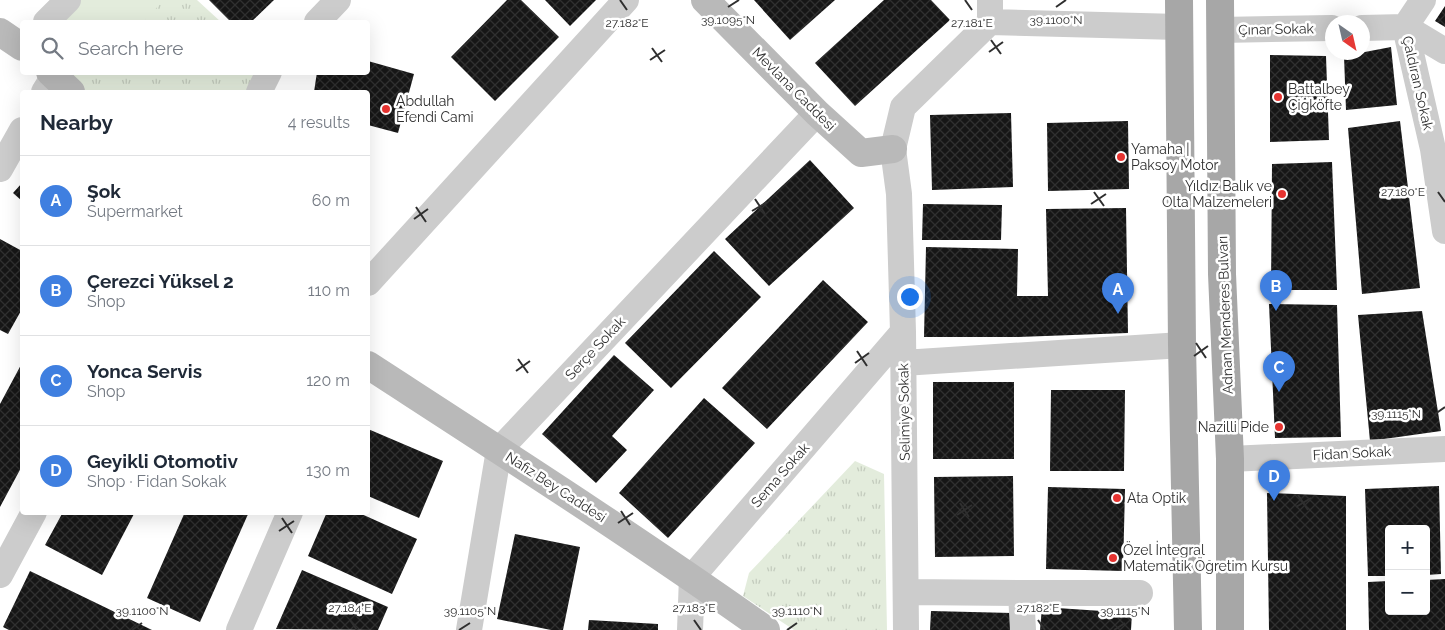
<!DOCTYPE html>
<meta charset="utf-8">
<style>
body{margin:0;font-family:Raleway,sans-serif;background:#f2f2f3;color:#1f2937}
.controls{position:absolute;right:15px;bottom:15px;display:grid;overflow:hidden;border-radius:5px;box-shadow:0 5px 20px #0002}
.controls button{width:45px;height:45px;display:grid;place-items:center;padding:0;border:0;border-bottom:1px solid #e0e1e3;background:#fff;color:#1f2937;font:25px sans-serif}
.compass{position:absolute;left:1325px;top:15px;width:45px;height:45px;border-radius:50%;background:#fff;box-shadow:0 5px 20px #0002;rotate:146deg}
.you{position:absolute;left:909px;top:296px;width:18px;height:18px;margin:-12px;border:4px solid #fff;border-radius:50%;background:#1a73e8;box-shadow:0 0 0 8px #1a73e833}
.badge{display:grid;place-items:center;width:32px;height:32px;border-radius:50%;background:#ea580c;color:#fff;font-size:16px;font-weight:700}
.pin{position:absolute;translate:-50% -41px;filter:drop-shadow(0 1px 2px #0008)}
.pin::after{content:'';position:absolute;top:26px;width:18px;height:15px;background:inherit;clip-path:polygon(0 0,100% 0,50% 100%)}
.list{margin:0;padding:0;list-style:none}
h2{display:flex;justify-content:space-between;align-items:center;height:65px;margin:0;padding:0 20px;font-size:21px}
h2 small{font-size:16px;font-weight:400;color:#747a83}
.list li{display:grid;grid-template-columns:32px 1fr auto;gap:15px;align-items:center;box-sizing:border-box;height:90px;padding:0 20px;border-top:1px solid #e0e1e3}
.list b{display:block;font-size:19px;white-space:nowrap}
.list p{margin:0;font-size:16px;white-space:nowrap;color:#747a83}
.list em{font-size:16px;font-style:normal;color:#747a83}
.icon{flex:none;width:28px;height:28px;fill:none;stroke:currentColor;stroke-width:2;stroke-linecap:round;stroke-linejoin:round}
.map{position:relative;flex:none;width:1445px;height:630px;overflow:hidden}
.search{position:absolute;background:#fff;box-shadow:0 5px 20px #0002;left:20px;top:20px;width:350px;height:55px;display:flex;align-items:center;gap:12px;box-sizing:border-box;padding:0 18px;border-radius:5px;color:#747a83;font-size:19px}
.panel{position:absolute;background:#fff;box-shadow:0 5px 20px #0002;left:20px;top:90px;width:350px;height:425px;border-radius:5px}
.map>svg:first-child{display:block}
.grass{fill:url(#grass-tufts)}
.pitch{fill:#e3ecdc}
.building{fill:url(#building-cross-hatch)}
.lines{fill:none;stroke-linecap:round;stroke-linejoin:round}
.street{stroke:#ccc;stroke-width:26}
.secondary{stroke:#b9b9b9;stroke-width:28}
.primary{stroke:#a7a7a7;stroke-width:28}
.ticks{fill:none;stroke:#2f2f2f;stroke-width:2}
.poi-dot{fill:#e63330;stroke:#fff;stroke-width:2}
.labels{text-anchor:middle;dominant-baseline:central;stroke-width:5;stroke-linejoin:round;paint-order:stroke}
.street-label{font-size:14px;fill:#2f2f2f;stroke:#fff}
.poi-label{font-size:14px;fill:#2f2f2f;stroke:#fff;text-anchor:start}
.ticks-label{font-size:12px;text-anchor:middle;fill:#2f2f2f;stroke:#fff;stroke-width:5;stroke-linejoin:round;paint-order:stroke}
</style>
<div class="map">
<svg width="1445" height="630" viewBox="0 0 1445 630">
<defs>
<pattern id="grass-tufts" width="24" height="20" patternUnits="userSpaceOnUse" patternTransform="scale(1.25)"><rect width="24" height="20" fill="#e3ecdc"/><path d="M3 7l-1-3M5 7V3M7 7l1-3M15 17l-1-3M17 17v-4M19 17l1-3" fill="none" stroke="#c3cbbd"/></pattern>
<pattern id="building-cross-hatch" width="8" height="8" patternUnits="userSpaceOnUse" patternTransform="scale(1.25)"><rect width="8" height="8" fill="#161616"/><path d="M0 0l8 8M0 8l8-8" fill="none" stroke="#303030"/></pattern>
</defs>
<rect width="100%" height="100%" fill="#fff"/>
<!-- grass -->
<path class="grass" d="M68,0H197L221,22H46Z
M50,73H269L259,92H71Z
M855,461L884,474L887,630H794L743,596L749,573Z"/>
<!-- pitch -->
<path class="pitch" d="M85,0H164L143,22H69L66,20Z"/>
<!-- building -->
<path class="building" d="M209,0H274L251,22H231Z
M507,0H521L559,37L495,101L451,57Z
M545,0H596L570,26Z
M754,0H835L790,40Z
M884,0H931L950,20L855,106L815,63Z
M1445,6V27L1435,21Z
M1391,47L1397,105L1346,110L1344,56Z
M1270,55L1326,56L1329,140L1270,142Z
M368,61L414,74L398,133L368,125V92H314L317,72H368Z
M1011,113L1013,187L932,190L930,115Z
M1128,121L1129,189L1048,191L1047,123Z
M1400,121L1420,288L1362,294L1348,128Z
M810,160L854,208L769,286L725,239Z
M1332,162L1337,290H1271L1272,164Z
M22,183V201L13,193Z
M923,204L1002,205L1001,240H922Z
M1126,208L1128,333L1018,337H924L926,247L1018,249L1017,296H1048L1046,209Z
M0,239L22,251V309L8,334L0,330Z
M714,251L761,297L671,388L625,343Z
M823,280L868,322L767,429L722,388Z
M1269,304L1337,305L1341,437L1275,438Z
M1422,311L1441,431L1370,441L1358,315Z
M614,355L654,390L612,436L627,450L596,483L542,434Z
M22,363V466L0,507V404Z
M933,382H1014V459H933Z
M1051,390H1125L1124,471H1050Z
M704,398L755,443L668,538L619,493Z
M368,429L443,461L419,518L368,496Z
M1013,476L1014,556L935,557L934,477Z
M1439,486L1441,574L1426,575V529H1389V576H1368L1365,489Z
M1048,487L1125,489L1123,571L1046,569Z
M1267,493L1346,496V630H1269Z
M63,512H135L102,575L45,545Z
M185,512H249L200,622L147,598Z
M327,512H357L417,539L392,594L308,556Z
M515,534L580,547L563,630H551L497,619Z
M302,570L388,607L378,630L276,629Z
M30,571L152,630H9L3,627Z
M1445,579V630H1369L1368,582L1389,581V611H1426V580Z
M1042,607L1132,613L1131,630H1040Z
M931,611L1012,613L1011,630H930Z
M589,620L658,624V630H588Z"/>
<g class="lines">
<!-- street -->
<path class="street" d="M1423,0L1405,27L1433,149L1445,231
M46,22L68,0
M317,22L338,0
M990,22L1179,27
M1405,27L1445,51
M1362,28L1405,27
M1220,30L1332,28
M44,92L54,76
M259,92L269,72
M0,169L22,130
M368,283L626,0
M903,363L1182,345
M1230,459L1445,449
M0,575L34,512
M906,592L1021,593L1023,630
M1021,593H1140
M239,630L290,512
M469,630L499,450L817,113
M690,630L692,577L903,332
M906,630L903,332L899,194L893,149L903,107L990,22V0"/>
<!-- secondary -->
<path class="secondary" d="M705,0L817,113L861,153L893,149
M0,32L22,47
M50,72L71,92
M368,365C502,452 636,538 766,630"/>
<!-- primary -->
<path class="primary" d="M1179,0L1182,345L1188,630
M1220,0L1222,274L1230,459V630"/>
</g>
<!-- ticks -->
<path class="ticks" d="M620,0L627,10M965,0L972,10M728,7L739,0M1056,7L1066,0M991,40L1001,54M652,48L662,62M989,52L1003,42M650,60L665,50M1094,192L1104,206M1438,192L1445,202M755,199L765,214M1091,204L1106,194M416,207L426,222M752,211L767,202M414,219L428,209M1196,343L1206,358M857,351L867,366M1194,356L1208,346M518,359L528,373M855,363L869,353M516,371L530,361M1435,414L1445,407M1298,495L1308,510M960,503L969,517M1296,507L1311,498M621,511L630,525M957,515L972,505M282,518L292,533M618,523L633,513M279,531L294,521M350,620L357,630M694,620L701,630M1038,620L1045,630M132,630L142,623M459,630L470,623M787,630L797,623M1114,630L1125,623"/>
<!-- markers -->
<g class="poi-dot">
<circle cx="1278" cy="97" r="5"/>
<circle cx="386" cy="109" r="5"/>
<circle cx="1121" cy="157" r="5"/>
<circle cx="1282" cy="194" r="5"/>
<circle cx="1279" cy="427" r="5"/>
<circle cx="1117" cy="498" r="5"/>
<circle cx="1113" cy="558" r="5"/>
</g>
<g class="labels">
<!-- street labels -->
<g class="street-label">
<text transform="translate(1276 29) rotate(-1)">Çınar Sokak</text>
<text transform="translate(1418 83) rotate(77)">Çaldıran Sokak</text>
<text transform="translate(794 89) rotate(45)">Mevlana Caddesi</text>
<text transform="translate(1225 315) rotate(-92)">Adnan Menderes Bulvarı</text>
<text transform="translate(595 348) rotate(-47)">Serçe Sokak</text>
<text transform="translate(904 412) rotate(-91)">Selimiye Sokak</text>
<text transform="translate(1352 453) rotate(-3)">Fidan Sokak</text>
<text transform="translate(780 475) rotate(-49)">Sema Sokak</text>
<text transform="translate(556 487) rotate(33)">Nafiz Bey Caddesi</text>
</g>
<!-- poi labels -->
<g class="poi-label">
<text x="1288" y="89">Battalbey<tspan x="1288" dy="16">Çiğköfte</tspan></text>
<text x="396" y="101">Abdullah<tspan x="396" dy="16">Efendi Cami</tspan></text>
<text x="1131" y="149">Yamaha |<tspan x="1131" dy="16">Paksoy Motor</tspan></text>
<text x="1272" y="186" text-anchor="end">Yıldız Balık ve<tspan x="1272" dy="16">Olta Malzemeleri</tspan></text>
<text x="1269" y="427" text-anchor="end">Nazilli Pide</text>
<text x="1127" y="498">Ata Optik</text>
<text x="1123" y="550">Özel İntegral<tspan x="1123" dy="16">Matematik Öğretim Kursu</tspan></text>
</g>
</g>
<g class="ticks-label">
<text x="1056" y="24">39.1100°N</text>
<text x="728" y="24">39.1095°N</text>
<text x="627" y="27">27.182°E</text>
<text x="972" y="27">27.181°E</text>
<text x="1403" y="196">27.180°E</text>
<text x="1396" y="418">39.1115°N</text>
<text x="350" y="612">27.184°E</text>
<text x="694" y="612">27.183°E</text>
<text x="1038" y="612">27.182°E</text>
<text x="142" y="615">39.1100°N</text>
<text x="470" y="615">39.1105°N</text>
<text x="797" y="615">39.1110°N</text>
<text x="1125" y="615">39.1115°N</text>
</g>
</svg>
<div class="controls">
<button>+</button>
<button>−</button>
</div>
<svg class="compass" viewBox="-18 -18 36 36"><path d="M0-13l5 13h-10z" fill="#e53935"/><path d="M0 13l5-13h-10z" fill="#747a83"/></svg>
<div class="you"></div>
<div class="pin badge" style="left:1118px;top:314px;background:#3f7fe0">A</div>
<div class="pin badge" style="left:1276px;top:311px;background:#3f7fe0">B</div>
<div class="pin badge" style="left:1279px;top:392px;background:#3f7fe0">C</div>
<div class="pin badge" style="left:1274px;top:501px;background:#3f7fe0">D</div>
<div class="search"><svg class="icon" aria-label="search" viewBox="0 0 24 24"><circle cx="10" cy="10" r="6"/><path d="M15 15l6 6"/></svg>Search here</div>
<section class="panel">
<h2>Nearby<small>4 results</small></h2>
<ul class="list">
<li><span class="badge" style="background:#3f7fe0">A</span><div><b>Şok</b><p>Supermarket</p></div><em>60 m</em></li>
<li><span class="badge" style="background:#3f7fe0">B</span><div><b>Çerezci Yüksel 2</b><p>Shop</p></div><em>110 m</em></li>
<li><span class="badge" style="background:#3f7fe0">C</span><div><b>Yonca Servis</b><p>Shop</p></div><em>120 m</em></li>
<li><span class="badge" style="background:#3f7fe0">D</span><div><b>Geyikli Otomotiv</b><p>Shop · Fidan Sokak</p></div><em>130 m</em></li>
</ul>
</section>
</div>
